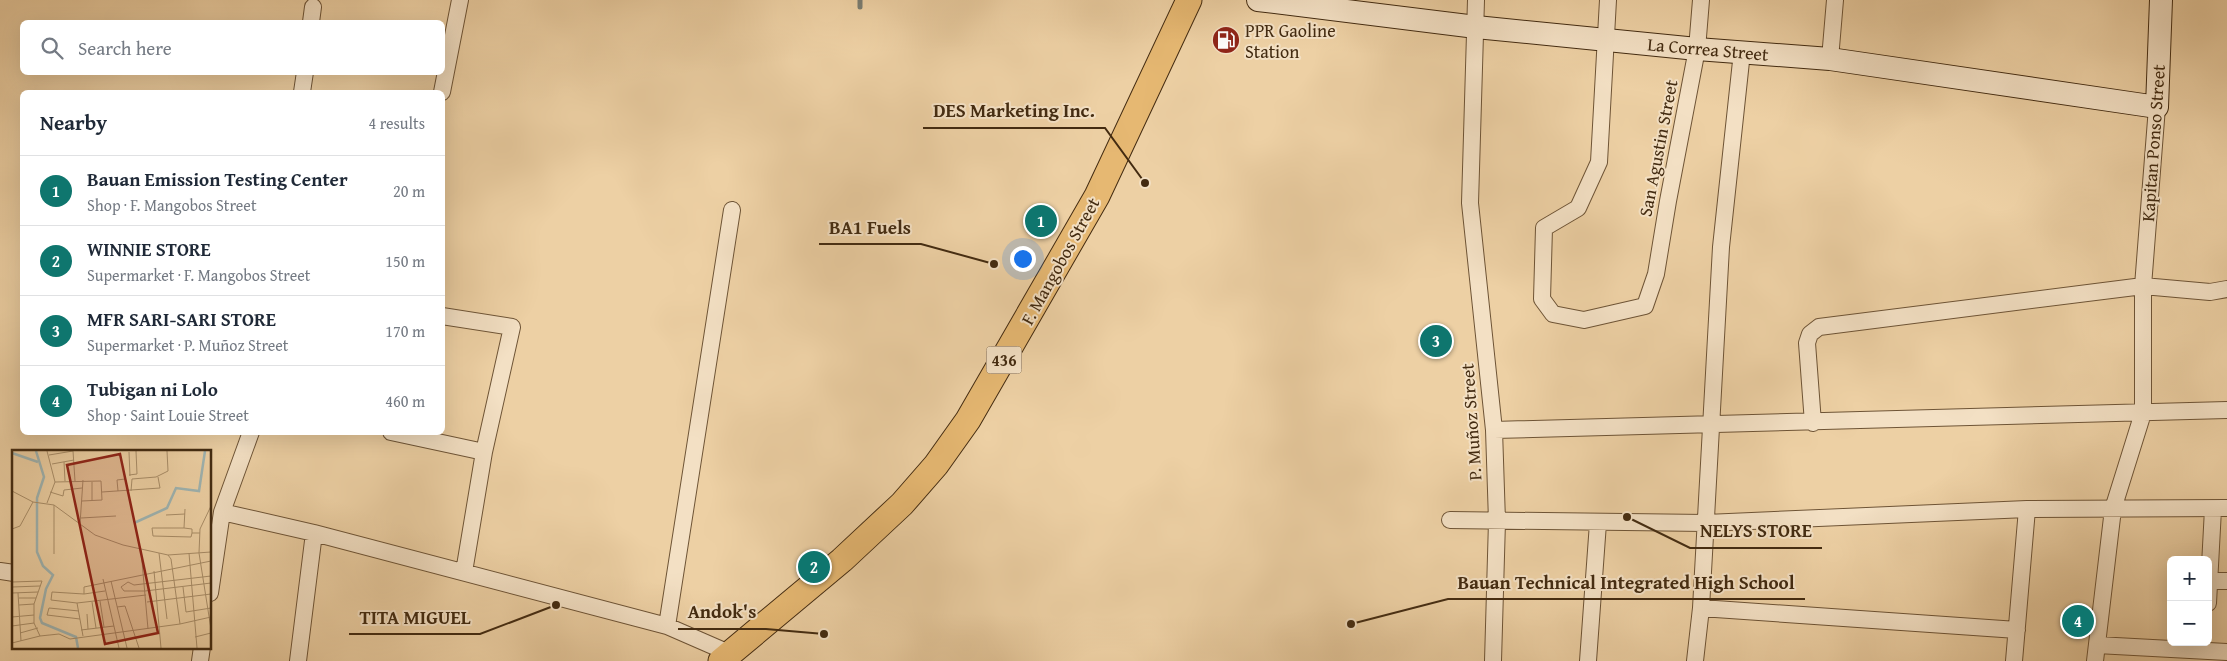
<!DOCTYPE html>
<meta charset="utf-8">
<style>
body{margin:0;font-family:"Gentium Book Plus",serif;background:#f6f6f7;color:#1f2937}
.controls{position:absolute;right:15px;bottom:15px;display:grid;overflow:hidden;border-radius:8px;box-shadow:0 5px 20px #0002}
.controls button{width:45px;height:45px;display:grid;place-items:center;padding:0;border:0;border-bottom:1px solid #e0e1e3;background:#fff;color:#1f2937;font:25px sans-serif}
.you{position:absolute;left:1022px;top:258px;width:18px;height:18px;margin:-12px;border:4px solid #fff;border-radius:50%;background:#1a73e8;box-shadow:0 0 0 8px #1a73e833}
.badge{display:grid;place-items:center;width:32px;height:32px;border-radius:50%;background:#0f766e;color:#fff;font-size:16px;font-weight:700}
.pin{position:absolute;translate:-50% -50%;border:2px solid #fff;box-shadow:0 1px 5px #0006}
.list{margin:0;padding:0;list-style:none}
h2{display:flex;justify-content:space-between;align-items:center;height:65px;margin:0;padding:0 20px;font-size:21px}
h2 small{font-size:16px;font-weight:400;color:#747a83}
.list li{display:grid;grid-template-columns:32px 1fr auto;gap:15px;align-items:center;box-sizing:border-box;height:70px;padding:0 20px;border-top:1px solid #e0e1e3}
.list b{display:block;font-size:19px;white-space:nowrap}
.list p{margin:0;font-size:16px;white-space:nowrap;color:#747a83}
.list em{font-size:16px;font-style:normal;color:#747a83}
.icon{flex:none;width:28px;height:28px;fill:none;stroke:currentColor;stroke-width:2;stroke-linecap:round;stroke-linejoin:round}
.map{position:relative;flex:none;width:2227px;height:661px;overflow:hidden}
.search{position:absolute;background:#fff;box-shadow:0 5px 20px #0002;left:20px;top:20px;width:425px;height:55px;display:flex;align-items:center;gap:12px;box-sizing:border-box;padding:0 18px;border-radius:8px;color:#747a83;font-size:19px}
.panel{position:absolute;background:#fff;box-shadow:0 5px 20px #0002;left:20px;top:90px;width:425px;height:345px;border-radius:8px}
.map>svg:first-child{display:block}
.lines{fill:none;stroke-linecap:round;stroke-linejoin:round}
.stream{stroke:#7a7d72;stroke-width:5}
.street-casing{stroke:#6e5436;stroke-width:18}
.secondary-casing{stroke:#432b11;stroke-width:24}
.primary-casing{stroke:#432b11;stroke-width:27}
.street{stroke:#f3e0c4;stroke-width:16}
.secondary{stroke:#f3e0c4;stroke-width:22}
.primary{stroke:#e6b872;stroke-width:25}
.labels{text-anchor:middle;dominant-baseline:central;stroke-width:4;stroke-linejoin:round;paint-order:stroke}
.shield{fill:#f3e0c4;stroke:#786147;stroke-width:1}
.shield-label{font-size:16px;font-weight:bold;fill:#432b11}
.poi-label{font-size:18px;fill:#432b11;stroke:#f3e0c4;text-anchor:start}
.street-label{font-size:18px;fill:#432b11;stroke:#f3e0c4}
.inset-river{fill:none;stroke:#9eb4b2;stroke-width:2.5}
.inset-road{fill:none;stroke:#a98e69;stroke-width:1}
.view{fill:#8f2418;fill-opacity:0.15;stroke:#8f2418;stroke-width:2.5}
.inset-edge{fill:none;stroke:#432b11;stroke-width:2.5}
.leader{fill:none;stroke:#432b11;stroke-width:2}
.callout-dot{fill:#432b11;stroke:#f3e0c4;stroke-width:2}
.callout-label{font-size:19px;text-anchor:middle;font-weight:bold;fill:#432b11;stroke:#f3e0c4;stroke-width:4;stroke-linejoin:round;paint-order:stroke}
</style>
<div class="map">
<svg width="2227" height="661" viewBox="0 0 2227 661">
<rect width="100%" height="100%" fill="#edd0a4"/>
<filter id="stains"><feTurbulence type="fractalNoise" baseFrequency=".004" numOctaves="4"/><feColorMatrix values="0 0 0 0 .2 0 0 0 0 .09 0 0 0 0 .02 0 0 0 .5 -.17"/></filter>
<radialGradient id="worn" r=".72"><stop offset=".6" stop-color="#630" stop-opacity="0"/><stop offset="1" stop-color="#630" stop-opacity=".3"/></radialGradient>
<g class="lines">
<!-- stream -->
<path class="stream" d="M860,0V7"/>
<defs>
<path id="street" d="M1476,0L1470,203L1494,430L1497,521L1493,661
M1608,0L1599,162L1578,208L1544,228L1542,299L1553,314L1584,320L1645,306L1656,274L1668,201L1697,49L1701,0
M311,22L313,7
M1830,59L1835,0
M302,92L305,72
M442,92L460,0
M442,316L512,327L484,452L464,572
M1813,423L1807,343L1810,334L1819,327L2143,286L2210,292L2227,289
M1494,430L2227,410
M391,432L484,452
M222,512L314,533L667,626L729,653
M1450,520L1706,523L2027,509L2227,508
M0,571L14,573
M2211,581H2227
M210,593L222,512L251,432
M2208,603L2213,509
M1701,608L2017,630
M667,626L732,210
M2097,645L2227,652
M200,661L202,647
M298,661L314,533
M1588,661L1598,523
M1695,661L1701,608L1721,247L1742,52
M2014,661L2027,509
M2095,661L2113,509L2143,413V286L2157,107"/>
<path id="secondary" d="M1258,0L1476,27L1697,49L1830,59L2157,107L2161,0"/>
<path id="primary" d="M721,661L842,560L902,504L936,465L968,420L1097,196L1189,0"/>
</defs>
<!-- street casing -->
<use href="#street" class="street-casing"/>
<!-- secondary casing -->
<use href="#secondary" class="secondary-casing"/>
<!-- primary casing -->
<use href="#primary" class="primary-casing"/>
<!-- street -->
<use href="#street" class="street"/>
<!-- secondary -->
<use href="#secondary" class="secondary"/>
<!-- primary -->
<use href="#primary" class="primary"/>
</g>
<!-- icons -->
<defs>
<symbol id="fuel-disc" viewBox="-11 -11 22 22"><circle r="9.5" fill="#8f2418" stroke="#f3e0c4"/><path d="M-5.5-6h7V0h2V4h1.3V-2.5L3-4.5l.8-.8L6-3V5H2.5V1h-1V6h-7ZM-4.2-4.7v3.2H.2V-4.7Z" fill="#fff"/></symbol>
</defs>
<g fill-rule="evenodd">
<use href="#fuel-disc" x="1210" y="24" width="32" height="32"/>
</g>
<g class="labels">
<!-- shield labels -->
<rect class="shield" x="986.5" y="346.5" width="35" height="27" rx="4"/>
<g class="shield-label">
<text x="1004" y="360">436</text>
</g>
<!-- poi labels -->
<g class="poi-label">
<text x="1245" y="30">PPR Gaoline<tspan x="1245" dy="21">Station</tspan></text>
</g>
<!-- street labels -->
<g class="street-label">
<text transform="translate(1708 49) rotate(5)">La Correa Street</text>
<text transform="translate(2153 143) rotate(-86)">Kapitan Ponso Street</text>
<text transform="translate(1658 148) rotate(-79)">San Agustin Street</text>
<text transform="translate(1060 261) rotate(-61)">F. Mangobos Street</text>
<text transform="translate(1471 422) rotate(-94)">P. Muñoz Street</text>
</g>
</g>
<!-- overview -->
<g transform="translate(12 450)">
<rect width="199" height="199" fill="#edd0a4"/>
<path class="inset-river" d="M24,1L32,27L25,48V102L31,116L41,125L34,139L28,168L30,173L64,187L66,198M0,3L26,12M122,73L155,58L164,38L187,41L193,1"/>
<path class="inset-road" d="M61,1L63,31M117,2L118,26M37,5L61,1M52,12L53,31M40,14L62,10M117,25L125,24L124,1M43,32L89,31L90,50L70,51M0,41L21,52L42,55L83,85L111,95L156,105L199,102M106,41L105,30L113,29M119,41L120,29L144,27L156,21L155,1M38,42L51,46L52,40L70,38M90,42L148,38L146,27M80,50V32M35,53L43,32L35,1M42,55V104M154,65L173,64M69,68L104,66M68,74L71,30M172,78L173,59M0,79L8,76L21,52M180,83V79L172,78H140L141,86L179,87L180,83H188M129,100L136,179M147,103L155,169M177,103L185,198M187,103L199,179M187,103L188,79L199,56M156,105L159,109L168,174L199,167M142,121L149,198M199,126L122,135L116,132L109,137L112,141H133L199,133M91,129L107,198M99,131L115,198M0,132L30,131L22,154V173L28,186M0,137L28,136M171,137L174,162L199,158M93,141L72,144L40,142L39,150L65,153L134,145M0,143L26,142M6,143L9,191M72,144V137L199,111M7,148H24M88,151L92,177M80,152L84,178M135,152L199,144M65,153L71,186M7,155L22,154M105,157L113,156L127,198M67,161L37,158L35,165L68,169M75,164L76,179M0,167L22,165M0,176L22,173M69,180L102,176M8,183L26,178M183,187L199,183M0,193L28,186L47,184L58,189L168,174"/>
<path class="view" d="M108,4L146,183L93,194L55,15Z"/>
<rect width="199" height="199" class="inset-edge"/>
</g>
<!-- callouts -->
<path class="leader" d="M1145 183L1105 128H923M994 264L921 244H819M1627 517L1690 548H1822M1351 624L1448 599H1805M824 634L766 629H678M556 605L480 634H349"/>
<g class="callout-dot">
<circle cx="1145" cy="183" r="5"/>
<circle cx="994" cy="264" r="5"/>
<circle cx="1627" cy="517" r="5"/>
<circle cx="1351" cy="624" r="5"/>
<circle cx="824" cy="634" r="5"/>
<circle cx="556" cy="605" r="5"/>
</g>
<g class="callout-label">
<text x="1014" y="117">DES Marketing Inc.</text>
<text x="870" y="234">BA1 Fuels</text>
<text x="1756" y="537">NELYS STORE</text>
<text x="1626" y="589">Bauan Technical Integrated High School</text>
<text x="722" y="618">Andok's</text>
<text x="415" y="624">TITA MIGUEL</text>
</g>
<rect width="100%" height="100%" filter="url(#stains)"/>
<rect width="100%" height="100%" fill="url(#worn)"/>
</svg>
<div class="controls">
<button>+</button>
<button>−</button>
</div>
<div class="you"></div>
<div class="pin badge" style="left:1041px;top:221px">1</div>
<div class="pin badge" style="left:814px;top:567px">2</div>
<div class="pin badge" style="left:1436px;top:341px">3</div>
<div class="pin badge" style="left:2078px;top:621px">4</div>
<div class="search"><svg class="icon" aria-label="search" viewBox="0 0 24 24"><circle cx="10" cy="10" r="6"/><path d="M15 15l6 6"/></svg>Search here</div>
<section class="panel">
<h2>Nearby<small>4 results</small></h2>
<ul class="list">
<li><span class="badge">1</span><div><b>Bauan Emission Testing Center</b><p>Shop · F. Mangobos Street</p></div><em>20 m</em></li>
<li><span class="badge">2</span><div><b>WINNIE STORE</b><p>Supermarket · F. Mangobos Street</p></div><em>150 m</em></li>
<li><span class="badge">3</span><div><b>MFR SARI-SARI STORE</b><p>Supermarket · P. Muñoz Street</p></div><em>170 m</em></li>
<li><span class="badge">4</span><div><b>Tubigan ni Lolo</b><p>Shop · Saint Louie Street</p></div><em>460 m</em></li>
</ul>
</section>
</div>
